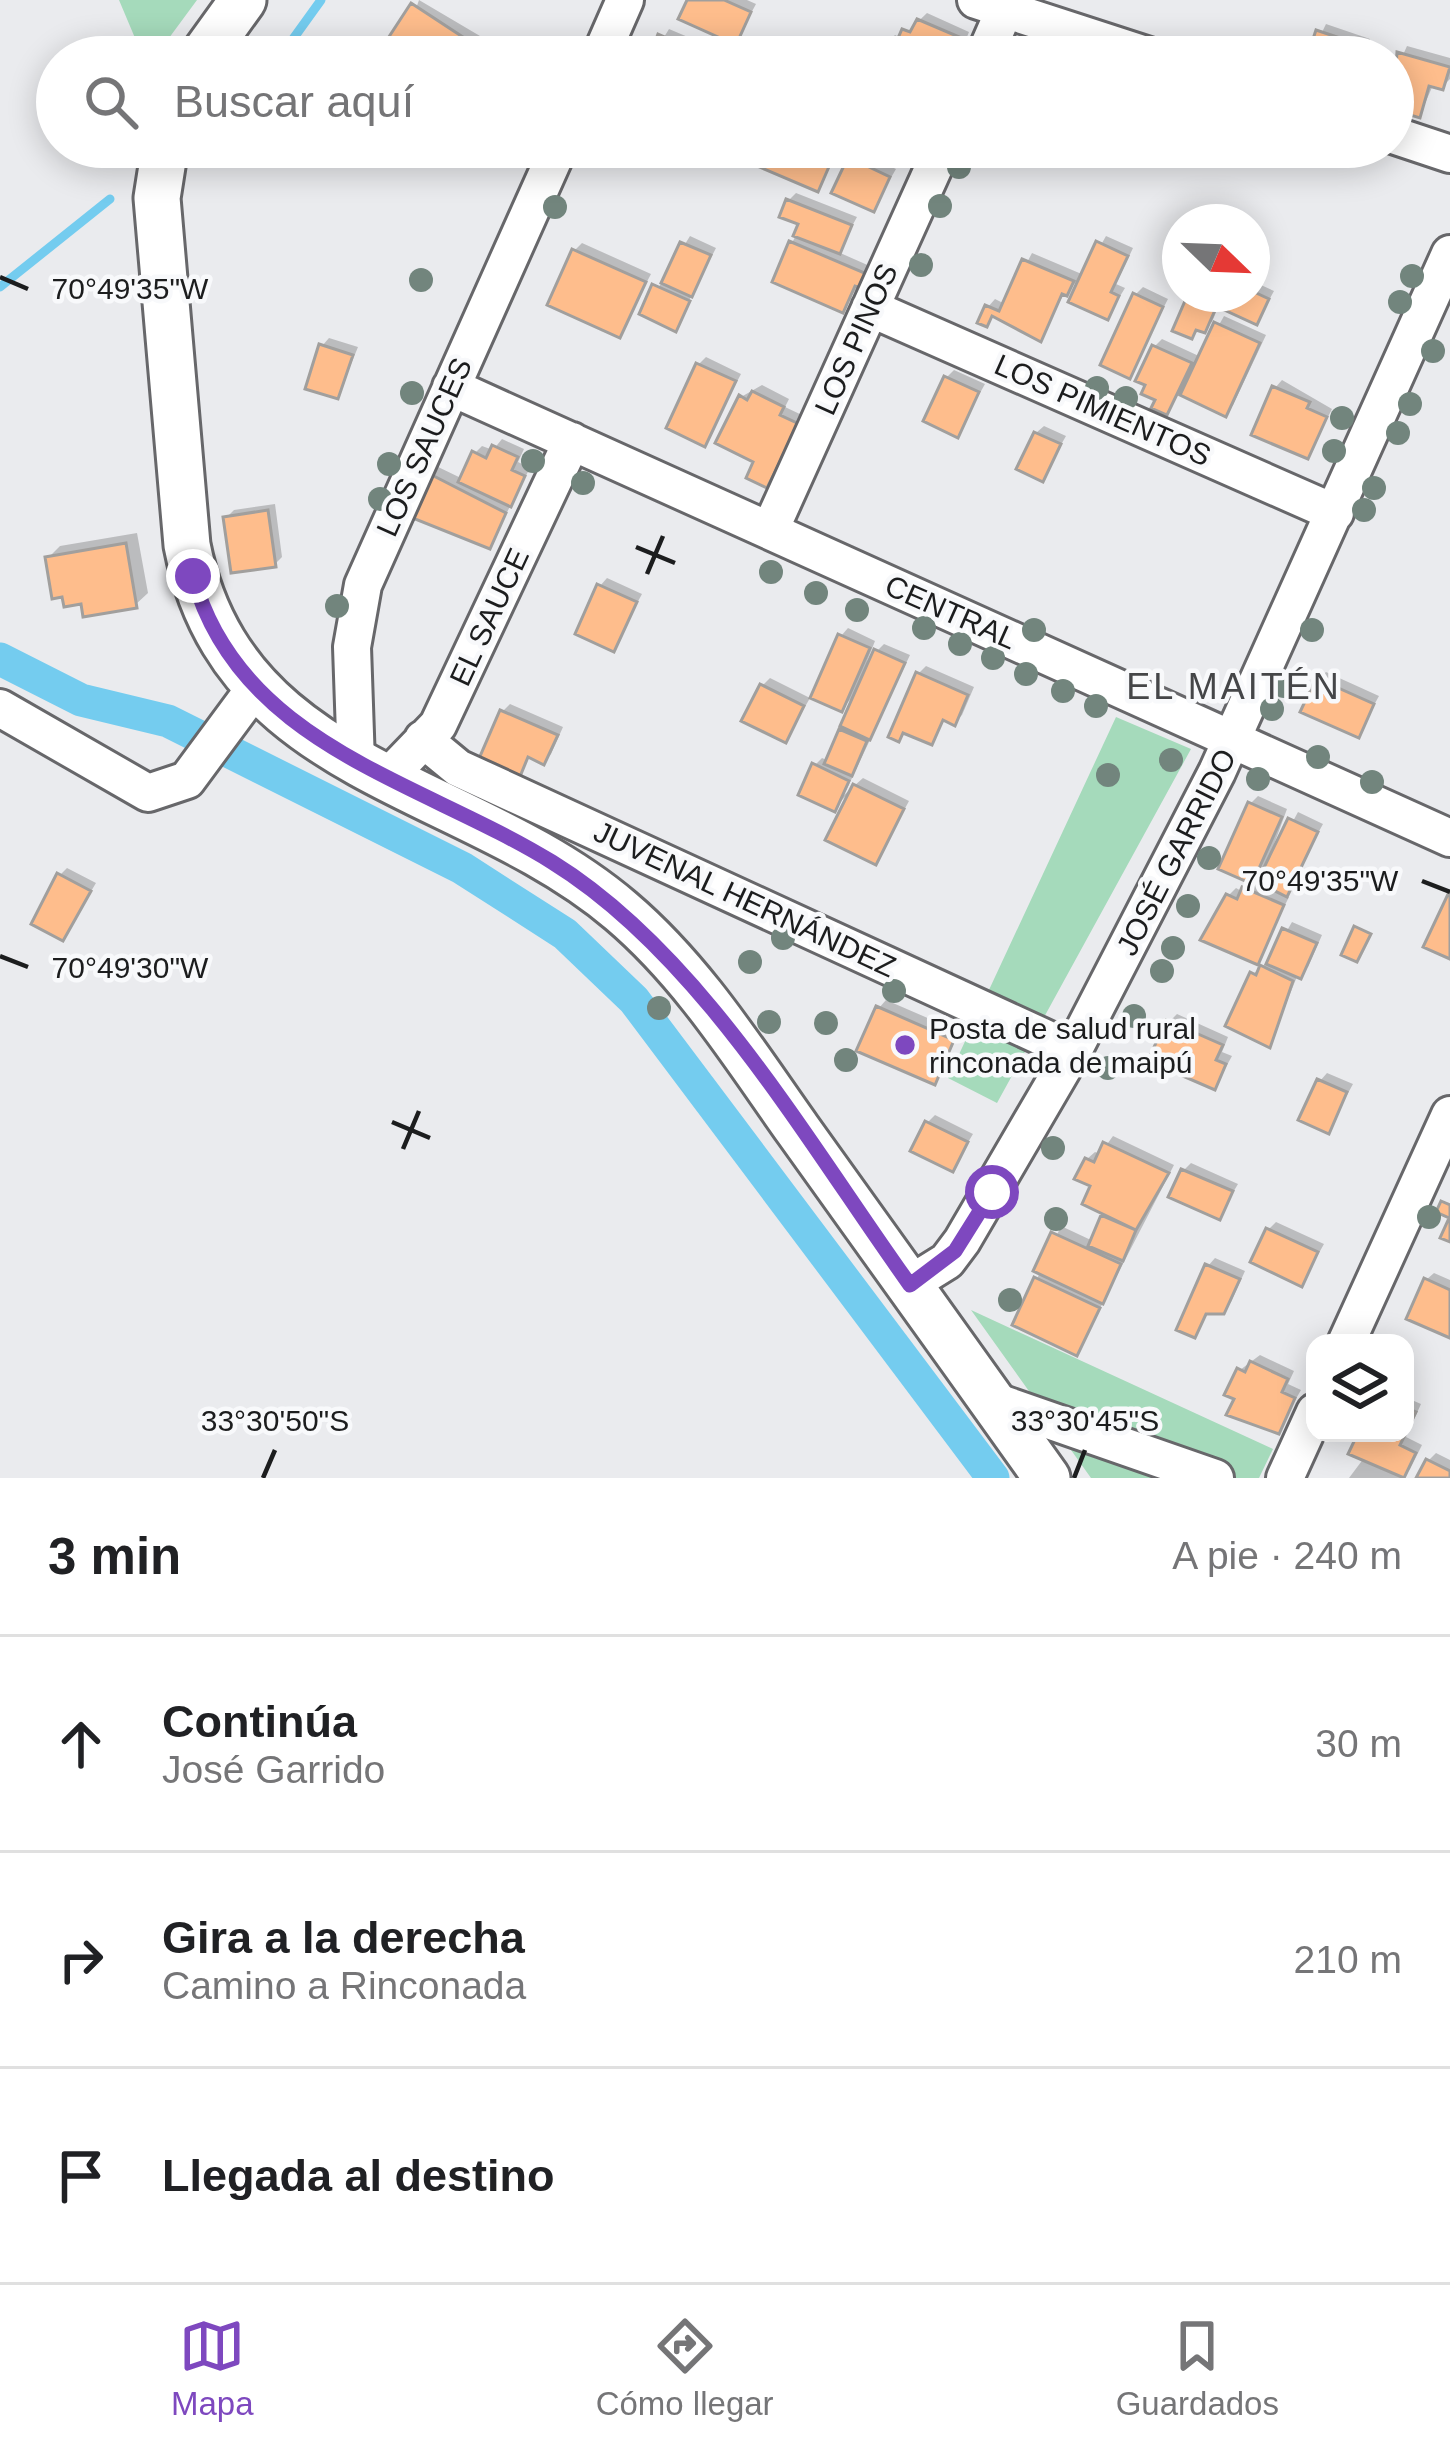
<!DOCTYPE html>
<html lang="es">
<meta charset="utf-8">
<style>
body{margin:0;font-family:Helvetica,sans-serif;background:#f6f6f6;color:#202124}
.controls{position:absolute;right:36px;bottom:36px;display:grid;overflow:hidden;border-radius:24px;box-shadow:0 6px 30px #0003}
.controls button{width:108px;height:108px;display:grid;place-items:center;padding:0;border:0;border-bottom:3px solid #e0e0e0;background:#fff;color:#202124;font:60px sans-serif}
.compass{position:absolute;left:1162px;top:204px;width:108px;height:108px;border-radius:50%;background:#fff;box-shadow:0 6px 30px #0003;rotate:113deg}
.stop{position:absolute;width:36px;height:36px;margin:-27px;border:9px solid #7e48bf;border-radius:50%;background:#fff}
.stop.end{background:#7e48bf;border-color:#fff;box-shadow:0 3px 12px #0008}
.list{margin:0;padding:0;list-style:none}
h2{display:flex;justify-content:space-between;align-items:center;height:156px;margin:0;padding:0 48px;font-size:51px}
h2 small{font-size:39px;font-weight:400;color:#757577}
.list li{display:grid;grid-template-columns:78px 1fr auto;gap:36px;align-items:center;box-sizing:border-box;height:216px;padding:0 48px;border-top:3px solid #e0e0e0}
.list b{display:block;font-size:45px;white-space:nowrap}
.list p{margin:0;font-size:39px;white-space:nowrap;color:#757577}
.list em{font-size:39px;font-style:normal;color:#757577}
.icon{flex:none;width:66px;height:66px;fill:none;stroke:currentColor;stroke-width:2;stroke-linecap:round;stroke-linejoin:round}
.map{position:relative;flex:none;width:1450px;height:1478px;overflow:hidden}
.search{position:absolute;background:#fff;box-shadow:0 6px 30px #0003;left:36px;right:36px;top:36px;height:132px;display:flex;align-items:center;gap:30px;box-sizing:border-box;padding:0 42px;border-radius:66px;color:#757577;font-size:45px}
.sheet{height:804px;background:#fff}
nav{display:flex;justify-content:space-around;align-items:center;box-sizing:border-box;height:168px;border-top:3px solid #e0e0e0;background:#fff;font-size:33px;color:#757577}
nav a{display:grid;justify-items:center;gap:6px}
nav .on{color:#7e48bf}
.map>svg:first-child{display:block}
.green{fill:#a5dabb}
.shadow{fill:#0003}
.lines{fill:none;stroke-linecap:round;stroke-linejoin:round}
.stream{stroke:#74ccef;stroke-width:9}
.canal{stroke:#74ccef;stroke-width:33}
.building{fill:#febd8c;stroke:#a19f9d;stroke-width:3}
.minor-casing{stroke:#67676a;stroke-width:42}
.tertiary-casing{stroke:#67676a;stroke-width:51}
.minor{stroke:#fff;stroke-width:36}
.tertiary{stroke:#fff;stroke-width:45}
.tree{fill:#72857d}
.route{stroke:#7e48bf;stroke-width:15}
.ticks{fill:none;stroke:#1c1d1e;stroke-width:4.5}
.poi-dot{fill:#7e48bf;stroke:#f8f9fb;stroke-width:4.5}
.labels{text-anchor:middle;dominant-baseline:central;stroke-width:9;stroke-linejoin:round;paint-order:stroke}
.street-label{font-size:30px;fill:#1c1d1e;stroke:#f8f9fb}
.poi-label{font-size:30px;fill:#1c1d1e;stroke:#f8f9fb;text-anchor:start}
.quarter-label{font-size:36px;letter-spacing:3px;fill:#454648;stroke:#f8f9fb}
.ticks-label{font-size:30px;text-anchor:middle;fill:#1c1d1e;stroke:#f8f9fb;stroke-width:9;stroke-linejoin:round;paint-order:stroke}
</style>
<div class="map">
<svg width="1450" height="1478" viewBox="0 0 1450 1478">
<rect width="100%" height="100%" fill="#eaebee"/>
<!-- green -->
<path class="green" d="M119,0H197L155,57H143Z
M1116,717L1191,749L997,1103L948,1078Z
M971,1310L1273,1449L1259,1478H1091Z"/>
<!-- shadow -->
<path class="shadow" d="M419,0L480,36L467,57H432L416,47L409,57H399Z
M690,0H747L756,4L736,41Z
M927,13L969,32L959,57H927L909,49L905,57H885L887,43L895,35L901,38Z
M1326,24L1370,39L1363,57H1310Z
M669,29L695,40L688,57H652Z
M1407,46L1450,58V79L1442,87L1433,85L1420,115L1393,107V77Z
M769,147H839L817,189Z
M858,151L896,169L873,209L850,158Z
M796,193L857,217L838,252L872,267L842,309L792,243L802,223L788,201Z
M690,236L716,248L675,328L643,313Z
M1106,236L1133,248L1116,284L1125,288L1108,316L1082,277L1065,292L1040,338L995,314L986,323L988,307L995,299L1005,304L1032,253L1084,275Z
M582,243L651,274L619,335L575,250Z
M1252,281L1274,291L1257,322L1219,305L1212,322L1191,336V294H1252Z
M1143,287L1168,299L1129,375L1135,295Z
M1224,316L1266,335L1233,405L1225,413L1180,392L1166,412L1159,399L1154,347L1162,339L1201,357Z
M329,338L358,347L338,396L322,346Z
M706,357L741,374L705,443L698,365Z
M954,370L985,384L957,434L946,378Z
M1282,380L1332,409L1308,456L1275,388Z
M762,385L789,399L785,407L804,416L766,484L741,397Z
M1044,426L1066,436L1042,478L1036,433Z
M502,439L524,449L518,462L530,468L490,545L409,514L434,465L463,479L475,453L482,446L493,450Z
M275,504L282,557L275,564L226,518L234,510Z
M137,533L148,593L135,605L84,600L48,558L60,546Z
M607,578L642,594L613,648L600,586Z
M848,628L875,641L867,661L884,644L910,655L844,795L863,778L909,801L876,862L851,791L834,808L815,765L822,758L829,761L858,692L841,709V636Z
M926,666L974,687L962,715L955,722L946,718L931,742L906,730L898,738L918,674Z
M1326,672L1379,696L1358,734L1318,679Z
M770,678L810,698L786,740L762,686Z
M510,704L563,727L551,754L544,761L531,755L518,775L503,711Z
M1258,796L1287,809L1266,866L1251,880V803Z
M1298,812L1323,824L1284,895L1289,897L1257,961L1228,896L1236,888L1243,892L1252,881L1259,884Z
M67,868L96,883L63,938L60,875Z
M1292,922L1322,935L1308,967L1298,974L1270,1044L1253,974L1270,960Z
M886,1000L960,1032L934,1081L879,1008Z
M1177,1014L1228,1037L1222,1052L1232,1056L1215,1087L1169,1022Z
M1327,1073L1353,1084L1328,1130L1320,1081Z
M935,1115L973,1134L952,1169L927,1123Z
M1113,1136L1174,1165L1077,1353L1037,1279L1061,1226L1093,1241L1106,1212L1087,1159L1095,1152L1100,1154Z
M1191,1163L1238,1184L1219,1216L1183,1171Z
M1276,1222L1324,1244L1302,1283L1268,1230Z
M1215,1258L1245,1271L1231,1302L1223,1311H1209L1194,1335L1208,1266Z
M1434,1273L1450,1280V1335L1426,1280Z
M1260,1355L1294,1371L1288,1384L1301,1390L1278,1430L1230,1414L1240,1370Z
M1405,1397L1421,1404L1406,1437L1422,1445L1410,1469L1401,1478H1349L1364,1458L1351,1452L1360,1433H1405Z
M1436,1453L1450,1460V1478L1428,1461Z"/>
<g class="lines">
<!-- stream -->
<path class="stream" d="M280,57L321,0
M206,161L216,147
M0,287L110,199"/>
<!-- canal -->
<path class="canal" d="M0,659L81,700L168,721L462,868L565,934L634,1000L993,1478"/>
</g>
<!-- building -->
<path class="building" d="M687,0H724L751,12L736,45L678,19Z
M411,3L475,45L467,57H427L415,49L410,57H394L381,49Z
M917,19L964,39L956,57H920L906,51L904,57H878L885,41L895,45L902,29L910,32Z
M1316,30L1364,46L1360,57H1307Z
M658,34L690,48L686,57H649Z
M1397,52L1450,67L1443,90L1429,86L1420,118L1393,110Z
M765,147H815L834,155L818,192L757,166Z
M1129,147H1176L1168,165Z
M848,157L890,177L874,212L831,193Z
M786,199L852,225L840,254L793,236L798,224L779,217Z
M789,241L867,274L861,288L855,286L843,313L772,282Z
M1096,241L1128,256L1111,292L1119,296L1108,320L1068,302Z
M680,242L711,255L692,297L661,283Z
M572,249L646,282L620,338L547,305Z
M1022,259L1074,281L1067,296L1062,294L1041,342L992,316L987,327L977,323L985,305L999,311Z
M652,284L690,301L676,332L639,314Z
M1252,291L1269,299L1257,325L1220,308L1226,294Z
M1133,293L1163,307L1130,379L1100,365Z
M1188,294H1222L1205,333L1196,330L1192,339L1172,331Z
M1214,322L1260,343L1226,417L1180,395Z
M319,344L353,355L338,399L305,389Z
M1152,345L1192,363L1167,415L1151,408L1155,400L1141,394L1145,385L1135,381Z
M696,363L736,381L705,447L666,428Z
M944,376L979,392L958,438L923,421Z
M1272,386L1310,402L1307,408L1327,417L1308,459L1251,435Z
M752,391L784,407L780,415L799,424L767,488L746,478L753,462L715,443L739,395L747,400Z
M1034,432L1061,444L1043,482L1016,469Z
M492,445L518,457L512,470L525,476L511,507L458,482L472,451L486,458Z
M424,471L506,513L490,549L405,515Z
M268,510L276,567L231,573L223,517Z
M126,543L137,608L83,617L81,604L64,607L62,597L52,599L45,557Z
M597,584L637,602L614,652L575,634Z
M838,634L870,648L842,712L810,698Z
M874,649L905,663L870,740L840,726Z
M916,672L968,695L955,726L943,720L932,745L903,733L899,742L888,737Z
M1316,678L1374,704L1359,738L1300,712Z
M760,684L804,706L786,743L741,721Z
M500,710L558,735L544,765L528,757L519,779L478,761Z
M839,729L867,741L852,776L824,764Z
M812,763L849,781L835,812L798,795Z
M853,784L904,809L876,865L825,840Z
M1248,802L1282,817L1252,884L1218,869Z
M1288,818L1318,832L1287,897L1257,882Z
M57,873L91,891L63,941L31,924Z
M1242,887L1284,905L1258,965L1200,940L1226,894L1237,899Z
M1450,890V959L1423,947Z
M1354,926L1371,934L1357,962L1341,955Z
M1282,928L1317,943L1301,979L1266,964Z
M1260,965L1293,981L1270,1048L1225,1026L1250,972L1256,975Z
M876,1006L954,1040L935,1085L856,1051Z
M1166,1020L1223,1045L1216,1060L1226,1064L1215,1090L1148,1061Z
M1317,1079L1347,1092L1329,1134L1298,1120Z
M925,1121L968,1142L953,1172L910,1151Z
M1103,1142L1169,1173L1136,1230L1082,1204L1090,1186L1074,1179L1085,1158L1094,1162Z
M1181,1169L1233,1191L1220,1220L1168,1197Z
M1441,1201L1450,1205V1242L1440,1238L1449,1218L1436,1212Z
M1101,1215L1136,1230L1123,1261L1088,1246Z
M1266,1228L1318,1252L1302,1287L1250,1262Z
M1051,1232L1121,1264L1103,1304L1033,1271Z
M1205,1264L1240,1279L1224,1314H1206L1195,1338L1176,1330Z
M1034,1277L1100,1308L1077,1356L1012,1325Z
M1424,1278L1450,1290V1338L1406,1319Z
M1250,1361L1288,1379L1282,1392L1295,1398L1279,1434L1226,1415L1234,1399L1224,1395L1237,1368L1245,1372Z
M1405,1407L1416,1412L1400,1445L1416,1453L1404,1478L1348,1454L1358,1433H1405Z
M1426,1459L1450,1471V1478H1416Z"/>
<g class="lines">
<defs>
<path id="minor" d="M976,0L1152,57
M600,57L625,0
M984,57L1005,9
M1393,135L1450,154
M870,308L1335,513
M451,387L1450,838
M770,530L943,147
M0,708L148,793L187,780L255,688
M423,739L458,768L1073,1051
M356,763L352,647L363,585L559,147
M386,779L438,725L572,441
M910,1284L947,1261L962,1241L1073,1051L1217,772L1450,254
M1346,1343L1450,1115
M991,1400L1215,1478
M1285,1478L1315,1412"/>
<path id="tertiary" d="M202,57L243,0
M165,147L157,198L187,545C232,776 469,781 621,911C693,972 744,1054 798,1130C882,1246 964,1362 1047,1478"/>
</defs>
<!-- minor casing -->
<use href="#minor" class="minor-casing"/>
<!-- tertiary casing -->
<use href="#tertiary" class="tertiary-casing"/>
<!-- minor -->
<use href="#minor" class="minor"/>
<!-- tertiary -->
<use href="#tertiary" class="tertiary"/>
</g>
<!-- trees -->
<g class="tree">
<circle cx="959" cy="167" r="12"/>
<circle cx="940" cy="206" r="12"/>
<circle cx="555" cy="207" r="12"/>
<circle cx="921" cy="265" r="12"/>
<circle cx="1412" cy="276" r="12"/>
<circle cx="421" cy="280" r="12"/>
<circle cx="1400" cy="302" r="12"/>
<circle cx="1433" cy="351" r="12"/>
<circle cx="1097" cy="388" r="12"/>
<circle cx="412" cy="393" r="12"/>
<circle cx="1126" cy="398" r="12"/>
<circle cx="1410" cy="404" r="12"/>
<circle cx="1342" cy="418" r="12"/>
<circle cx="1398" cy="433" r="12"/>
<circle cx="1334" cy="451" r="12"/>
<circle cx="533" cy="461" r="12"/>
<circle cx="389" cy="464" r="12"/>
<circle cx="583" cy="483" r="12"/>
<circle cx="1374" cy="488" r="12"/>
<circle cx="380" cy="499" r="12"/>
<circle cx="1364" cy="510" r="12"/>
<circle cx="771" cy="572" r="12"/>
<circle cx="816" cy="593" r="12"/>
<circle cx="337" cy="606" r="12"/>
<circle cx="857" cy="610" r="12"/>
<circle cx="924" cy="628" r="12"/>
<circle cx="1034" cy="630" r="12"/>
<circle cx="1312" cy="630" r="12"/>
<circle cx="960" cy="644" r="12"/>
<circle cx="993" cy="658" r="12"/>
<circle cx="1026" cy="674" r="12"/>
<circle cx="1284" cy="686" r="12"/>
<circle cx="1063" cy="691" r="12"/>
<circle cx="1096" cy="706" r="12"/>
<circle cx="1272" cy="709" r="12"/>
<circle cx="1318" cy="757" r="12"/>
<circle cx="1171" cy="760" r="12"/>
<circle cx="1108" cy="775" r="12"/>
<circle cx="1258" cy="779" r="12"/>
<circle cx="1372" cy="782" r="12"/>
<circle cx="1209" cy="858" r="12"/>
<circle cx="1188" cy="906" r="12"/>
<circle cx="783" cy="938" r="12"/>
<circle cx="1173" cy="948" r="12"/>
<circle cx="750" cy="962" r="12"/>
<circle cx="1162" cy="971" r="12"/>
<circle cx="894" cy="991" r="12"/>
<circle cx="659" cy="1008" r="12"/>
<circle cx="1134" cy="1016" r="12"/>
<circle cx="769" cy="1022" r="12"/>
<circle cx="826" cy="1023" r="12"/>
<circle cx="846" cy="1060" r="12"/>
<circle cx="1108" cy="1068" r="12"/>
<circle cx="1053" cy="1148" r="12"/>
<circle cx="1429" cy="1217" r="12"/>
<circle cx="1056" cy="1219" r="12"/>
<circle cx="1010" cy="1300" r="12"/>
</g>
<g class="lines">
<!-- route -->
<path class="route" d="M193,576C239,745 421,781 552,862C701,954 808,1143 910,1285L955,1251L992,1192"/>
</g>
<!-- ticks -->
<path class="ticks" d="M0,277L28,289M636,547L675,563M647,574L663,536M1422,881L1450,892M0,956L28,967M392,1122L430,1138M403,1149L419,1111M263,1478L275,1450M1074,1478L1085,1450"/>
<!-- markers -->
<circle class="poi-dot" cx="905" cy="1045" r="12"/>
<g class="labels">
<!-- street labels -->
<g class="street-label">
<text transform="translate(856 339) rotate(-66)">LOS PINOS</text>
<text transform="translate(1103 410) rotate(24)">LOS PIMIENTOS</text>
<text transform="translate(424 447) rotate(-66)">LOS SAUCES</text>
<text transform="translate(951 612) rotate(24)">CENTRAL</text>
<text transform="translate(489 617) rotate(-65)">EL SAUCE</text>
<text transform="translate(1176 852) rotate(-63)">JOSÉ GARRIDO</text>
<text transform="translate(745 899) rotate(25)">JUVENAL HERNÁNDEZ</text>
</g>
<!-- poi labels -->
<g class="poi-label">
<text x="929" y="1028">Posta de salud rural<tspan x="929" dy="34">rinconada de maipú</tspan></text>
</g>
<!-- quarter labels -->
<g class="quarter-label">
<text x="1234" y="686">EL MAITÉN</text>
</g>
</g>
<g class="ticks-label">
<text x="130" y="299">70°49'35"W</text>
<text x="1320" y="891">70°49'35"W</text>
<text x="130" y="978">70°49'30"W</text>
<text x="275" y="1431">33°30'50"S</text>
<text x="1085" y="1431">33°30'45"S</text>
</g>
</svg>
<div class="controls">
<button><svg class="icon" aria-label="layers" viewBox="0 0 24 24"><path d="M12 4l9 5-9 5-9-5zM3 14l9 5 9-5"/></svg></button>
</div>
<svg class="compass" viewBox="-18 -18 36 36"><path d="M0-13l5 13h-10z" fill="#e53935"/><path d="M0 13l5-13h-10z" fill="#757577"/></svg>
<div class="stop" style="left:992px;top:1192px"></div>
<div class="stop end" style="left:193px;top:576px"></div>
<div class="search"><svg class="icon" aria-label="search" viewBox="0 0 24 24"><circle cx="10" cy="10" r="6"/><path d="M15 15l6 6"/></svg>Buscar aquí</div>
</div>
<section class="sheet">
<h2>3 min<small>A pie · 240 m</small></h2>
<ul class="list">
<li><svg class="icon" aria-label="ahead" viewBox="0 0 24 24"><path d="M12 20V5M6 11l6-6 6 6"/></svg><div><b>Continúa</b><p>José Garrido</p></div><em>30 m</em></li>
<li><svg class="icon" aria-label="right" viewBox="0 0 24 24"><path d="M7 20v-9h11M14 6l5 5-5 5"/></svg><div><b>Gira a la derecha</b><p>Camino a Rinconada</p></div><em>210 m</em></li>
<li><svg class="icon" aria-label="arrive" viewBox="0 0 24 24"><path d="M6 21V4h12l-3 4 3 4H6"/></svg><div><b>Llegada al destino</b></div></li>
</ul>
</section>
<nav>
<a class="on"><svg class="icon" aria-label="map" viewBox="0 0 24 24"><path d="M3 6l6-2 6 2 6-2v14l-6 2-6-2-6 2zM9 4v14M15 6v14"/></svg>Mapa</a>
<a><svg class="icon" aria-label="directions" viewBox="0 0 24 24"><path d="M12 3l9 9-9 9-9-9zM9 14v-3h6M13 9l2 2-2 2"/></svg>Cómo llegar</a>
<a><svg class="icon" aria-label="saved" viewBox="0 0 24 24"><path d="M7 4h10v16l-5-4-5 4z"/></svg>Guardados</a>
</nav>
